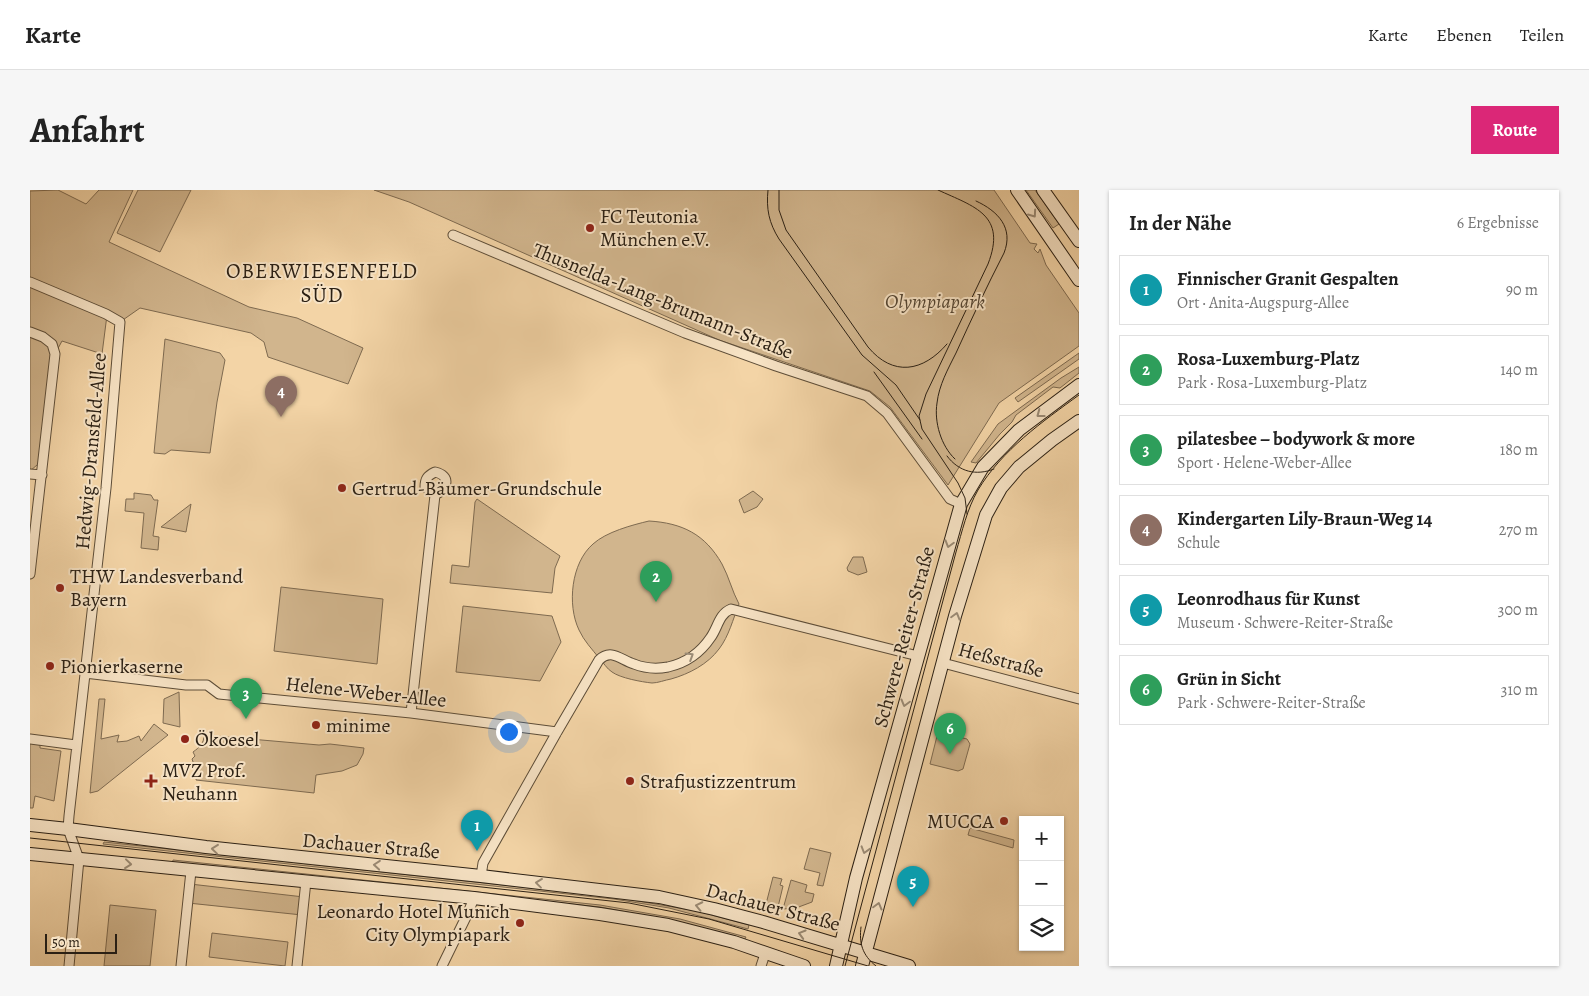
<!DOCTYPE html>
<html lang="de">
<meta charset="utf-8">
<style>
body{margin:0;font-family:Alegreya,serif;background:#f6f6f6;color:#222}
.controls{position:absolute;right:15px;bottom:15px;display:grid;overflow:hidden;border-radius:0px;box-shadow:0 1px 4px #0004}
.controls button{width:45px;height:45px;display:grid;place-items:center;padding:0;border:0;border-bottom:1px solid #e0e0e0;background:#fff;color:#222;font:25px sans-serif}
.scale{position:absolute;left:15px;bottom:12px;width:72px;box-sizing:border-box;padding-left:5px;border:2px solid #2b2014;border-top:0;font-size:14px;line-height:18px;white-space:nowrap;color:#2b2014;-webkit-text-stroke:4px #f7e3c5;paint-order:stroke}
.you{position:absolute;left:478px;top:541px;width:18px;height:18px;margin:-12px;border:4px solid #fff;border-radius:50%;background:#1a73e8;box-shadow:0 0 0 8px #1a73e833}
.badge{display:grid;place-items:center;width:32px;height:32px;border-radius:50%;background:#db2777;color:#fff;font-size:16px;font-weight:700}
.pin{position:absolute;translate:-50% -41px;filter:drop-shadow(0 1px 2px #0008)}
.pin::after{content:'';position:absolute;top:26px;width:18px;height:15px;background:inherit;clip-path:polygon(0 0,100% 0,50% 100%)}
.list{margin:0;padding:0;list-style:none}
h2{display:flex;justify-content:space-between;align-items:center;height:65px;margin:0;padding:0 20px;font-size:21px}
h2 small{font-size:16px;font-weight:400;color:#767676}
.list li{display:grid;grid-template-columns:32px 1fr auto;gap:15px;align-items:center;box-sizing:border-box;height:70px;margin:0 10px 10px;padding:0 10px;border:1px solid #e0e0e0;border-radius:0px}
.list b{display:block;font-size:19px;white-space:nowrap}
.list p{margin:0;font-size:16px;white-space:nowrap;color:#767676}
.list em{font-size:16px;font-style:normal;color:#767676}
.icon{flex:none;width:28px;height:28px;fill:none;stroke:currentColor;stroke-width:2;stroke-linecap:round;stroke-linejoin:round}
.map{position:relative;flex:none;width:1049px;height:776px;overflow:hidden;border-radius:0px}
header{display:flex;align-items:center;gap:30px;box-sizing:border-box;height:70px;padding:0 25px;background:#fff;border-bottom:1px solid #e0e0e0}
header strong{font-size:24px}
nav{display:flex;gap:28px;margin-inline-start:auto;font-size:18px}
.intro{display:flex;align-items:center;justify-content:space-between;box-sizing:border-box;height:120px;padding:0 30px}
h1{margin:0;font-size:35px}
.button{padding:12px 22px;border-radius:0px;background:#db2777;color:#fff;font-size:18px;font-weight:700}
main{display:flex;gap:30px;padding:0 30px}
aside{flex:1;background:#fff;border-radius:0px;box-shadow:0 1px 4px #0004}
.map>svg:first-child{display:block}
.green{fill:#d1b58d;stroke:#7e6a50}
.lines{fill:none;stroke-linecap:round;stroke-linejoin:round}
.minor-casing{stroke:#5d4d38;stroke-width:11}
.secondary-casing{stroke:#2b2014;stroke-width:14}
.minor{stroke:#f7e3c5;stroke-width:9}
.secondary{stroke:#f7e3c5;stroke-width:12}
.tram{stroke:#2b2014;stroke-width:1}
.oneway{stroke:#9b8b75}
.poi-dot{fill:#8f2418;stroke:#f7e3c5;stroke-width:2}
.labels{text-anchor:middle;dominant-baseline:central;stroke-width:4;stroke-linejoin:round;paint-order:stroke}
.poi-label{font-size:20px;fill:#2b2014;stroke:#f7e3c5;text-anchor:start}
.street-label{font-size:20px;fill:#2b2014;stroke:#f7e3c5}
.park-label{font-size:20px;font-style:italic;fill:#544532;stroke:#f7e3c5}
.neighbourhood-label{font-size:21px;letter-spacing:1px;fill:#2b2014;stroke:#f7e3c5}
</style>
<header>
<strong>Karte</strong>
<nav><a>Karte</a><a>Ebenen</a><a>Teilen</a></nav>
</header>
<div class="intro"><h1>Anfahrt</h1><a class="button">Route</a></div>
<main>
<div class="map">
<svg width="1049" height="776" viewBox="0 0 1049 776">
<rect width="100%" height="100%" fill="#f3d4a6"/>
<filter id="stains"><feTurbulence type="fractalNoise" baseFrequency=".004" numOctaves="4"/><feColorMatrix values="0 0 0 0 .2 0 0 0 0 .09 0 0 0 0 .02 0 0 0 .5 -.17"/></filter>
<radialGradient id="worn" r=".72"><stop offset=".6" stop-color="#630" stop-opacity="0"/><stop offset="1" stop-color="#630" stop-opacity=".3"/></radialGradient>
<!-- green -->
<path class="green" d="M28,0L56,14L69,0H103L79,52L219,117L267,128L333,158L318,194L238,167L234,152L221,143L110,118L90,132L77,125L72,164L32,151L25,164L14,269L0,281V1Z
M108,0H161L130,62L87,43Z
M344,0H964L1000,53L1007,54L1004,59L1008,63L1010,59L1016,75L1049,123V156L969,213L918,295L860,217L840,201L689,150L379,12Z
M996,0H1005L1029,34L1023,38Z
M135,149L190,163L195,170L187,212L180,263L141,260L135,264L124,263Z
M1049,163V169L988,212L985,208Z
M1049,177V183L1030,198L1023,197L986,225L982,232L970,244L946,273L941,272L968,234L1031,188Z
M723,301L733,309L727,317L714,323L709,310Z
M104,303L121,305L124,310H128L123,346L129,347L128,360L111,358L114,323L95,321L96,309H104Z
M447,309L530,366L525,378L522,403L420,393L422,375L439,377L445,312Z
M161,314L156,342L131,337Z
M619,331C652,333 675,344 692,374C699,387 702,401 709,414C703,429 699,446 689,459C678,474 659,484 641,489C635,490 628,493 622,493C612,492 590,488 582,482C577,479 573,472 569,468C562,459 554,451 549,440C537,415 541,373 563,354C576,342 602,335 619,331Z
M823,367H833L837,382L828,385L818,381L817,378Z
M251,397L353,409L347,474L244,461Z
M433,416L522,426L531,452L510,491L426,482Z
M149,502L150,537L133,533L134,509Z
M69,509H75L71,549L89,545L87,552L97,551L109,546L111,551L124,534L138,545L68,601L60,603Z
M908,542L937,549L940,554L933,579L928,581L900,574Z
M174,545L289,555L300,554L334,558L333,564L327,575L312,581L286,585L284,603L166,590L167,583L162,569L165,566L163,562C170,557 174,553 174,545Z
M0,553L10,555V558L31,561L24,611L5,606L3,618H0Z
M940,638L984,650L983,658L938,645Z
M74,652L584,707L667,721L719,735L718,739L639,718L584,709L73,654Z
M780,658L801,663L793,696L787,695L790,683L774,679Z
M143,670L570,715L650,729L716,747L715,749L650,732L570,717L194,677L142,675Z
M743,687L752,689L750,695L753,696L748,717L736,714Z
M761,690L777,695L775,702L784,704L782,712L766,718L753,719Z
M160,694L274,707L272,725L158,713Z
M80,715L126,720L120,776H74Z
M182,743L258,752L255,776L179,767Z"/>
<g class="lines">
<defs>
<path id="minor" d="M423,45L655,143L746,176L837,206L857,223L920,309L931,314
M0,92L76,124L90,132L76,298L39,626L38,639L49,669L39,776
M0,142L13,147L22,154L25,164L0,384
M405,282C422,286 417,299 405,305L395,297C395,289 397,286 405,282Z
M0,284L12,285
M913,473L1049,509
M55,483L156,495H177L189,504L381,523L527,542
M381,523L405,305
M0,549L46,555
M451,686L453,673L527,542L569,470C581,458 591,470 604,474C614,478 627,479 638,477C656,473 671,462 681,447C688,437 689,424 701,419L888,466
M151,776L161,681
M267,776L276,691
M412,776L437,725L444,708
M731,776L735,764"/>
<path id="secondary" d="M987,0L1049,90
M1013,0L1049,51
M0,635L38,639L176,657L451,686L629,707L684,719L733,732L879,776
M0,664L444,708L570,724L638,735L704,752L774,776
M806,776L826,688L931,314L953,277L989,240L1049,195
M832,776L925,426L956,325L971,298L989,277L1022,250L1049,231"/>
</defs>
<!-- minor casing -->
<use href="#minor" class="minor-casing"/>
<!-- secondary casing -->
<use href="#secondary" class="secondary-casing"/>
<!-- minor -->
<use href="#minor" class="minor"/>
<!-- secondary -->
<use href="#secondary" class="secondary"/>
<!-- tram -->
<path class="tram" d="M738,0C736,19 739,33 749,49L832,165L866,195L890,230
M749,0V20L756,40L838,157C863,187 893,182 917,154
M908,0C945,17 977,25 958,74L896,204L889,226L892,239L928,293L935,308L937,324
M844,182L892,249
M917,266C929,282 946,286 964,279
M925,269C911,256 904,232 907,213C909,195 918,179 926,163C941,130 957,96 974,63C984,38 968,21 946,11
M0,648L599,713L679,729L838,776
M831,737C829,753 832,765 846,776
M815,776L926,362C932,342 937,319 948,300C972,260 1012,232 1049,205"/>
</g>
<!-- one-way arrows -->
<defs><path id="oneway-chevron" d="M-2-3.5L2.5 0L-2 3.5" fill="none" stroke-width="1.6" stroke-linecap="round" stroke-linejoin="round" transform="scale(1.25)"/></defs>
<g class="oneway">
<use href="#oneway-chevron" transform="translate(1003 24) rotate(55)"/>
<use href="#oneway-chevron" transform="translate(1010 224) rotate(143)"/>
<use href="#oneway-chevron" transform="translate(919 354) rotate(106)"/>
<use href="#oneway-chevron" transform="translate(926 426) rotate(-74)"/>
<use href="#oneway-chevron" transform="translate(660 466) rotate(-32)"/>
<use href="#oneway-chevron" transform="translate(875 513) rotate(105)"/>
<use href="#oneway-chevron" transform="translate(185 659) rotate(-174)"/>
<use href="#oneway-chevron" transform="translate(835 660) rotate(107)"/>
<use href="#oneway-chevron" transform="translate(98 674) rotate(6)"/>
<use href="#oneway-chevron" transform="translate(347 675) rotate(-175)"/>
<use href="#oneway-chevron" transform="translate(509 693) rotate(-173)"/>
<use href="#oneway-chevron" transform="translate(669 716) rotate(-168)"/>
<use href="#oneway-chevron" transform="translate(848 716) rotate(-75)"/>
<use href="#oneway-chevron" transform="translate(772 744) rotate(-164)"/>
</g>
<!-- markers -->
<g class="poi-dot">
<circle cx="560" cy="38" r="5"/>
<circle cx="312" cy="298" r="5"/>
<circle cx="30" cy="398" r="5"/>
<circle cx="20" cy="476" r="5"/>
<circle cx="286" cy="535" r="5"/>
<circle cx="155" cy="549" r="5"/>
<path d="M118.5 583.5h5v5h5v5h-5v5h-5v-5h-5v-5h5z"/>
<circle cx="600" cy="591" r="5"/>
<circle cx="974" cy="631" r="5"/>
<circle cx="490" cy="733" r="5"/>
</g>
<g class="labels">
<!-- poi labels -->
<g class="poi-label">
<text x="570" y="26">FC Teutonia<tspan x="570" dy="23">München e.V.</tspan></text>
<text x="322" y="298">Gertrud-Bäumer-Grundschule</text>
<text x="40" y="386">THW Landesverband<tspan x="40" dy="23">Bayern</tspan></text>
<text x="30" y="476">Pionierkaserne</text>
<text x="296" y="535">minime</text>
<text x="165" y="549">Ökoesel</text>
<text x="132" y="580">MVZ Prof.<tspan x="132" dy="23">Neuhann</tspan></text>
<text x="610" y="591">Strafjustizzentrum</text>
<text x="964" y="631" text-anchor="end">MUCCA</text>
<text x="480" y="721" text-anchor="end">Leonardo Hotel Munich<tspan x="480" dy="23">City Olympiapark</tspan></text>
</g>
<!-- street labels -->
<g class="street-label">
<text transform="translate(633 111) rotate(22)">Thusnelda-Lang-Brumann-Straße</text>
<text transform="translate(61 261) rotate(-85)">Hedwig-Dransfeld-Allee</text>
<text transform="translate(874 447) rotate(-75)">Schwere-Reiter-Straße</text>
<text transform="translate(971 470) rotate(15)">Heßstraße</text>
<text transform="translate(336 502) rotate(6)">Helene-Weber-Allee</text>
<text transform="translate(341 656) rotate(5)">Dachauer Straße</text>
<text transform="translate(743 717) rotate(15)">Dachauer Straße</text>
</g>
<!-- park labels -->
<g class="park-label">
<text x="905" y="111">Olympiapark</text>
</g>
<!-- neighbourhood labels -->
<g class="neighbourhood-label">
<text x="292" y="81">OBERWIESENFELD<tspan x="292" dy="24">SÜD</tspan></text>
</g>
</g>
<rect width="100%" height="100%" filter="url(#stains)"/>
<rect width="100%" height="100%" fill="url(#worn)"/>
</svg>
<div class="controls">
<button>+</button>
<button>−</button>
<button><svg class="icon" aria-label="layers" viewBox="0 0 24 24"><path d="M12 4l9 5-9 5-9-5zM3 14l9 5 9-5"/></svg></button>
</div>
<div class="scale">50 m</div>
<div class="you"></div>
<div class="pin badge" style="left:447px;top:661px;background:#0f9aa8">1</div>
<div class="pin badge" style="left:626px;top:412px;background:#2e9e5b">2</div>
<div class="pin badge" style="left:216px;top:529px;background:#2e9e5b">3</div>
<div class="pin badge" style="left:251px;top:227px;background:#8d6e63">4</div>
<div class="pin badge" style="left:883px;top:717px;background:#0f9aa8">5</div>
<div class="pin badge" style="left:920px;top:564px;background:#2e9e5b">6</div>
</div>
<aside>
<h2>In der Nähe<small>6 Ergebnisse</small></h2>
<ul class="list">
<li><span class="badge" style="background:#0f9aa8">1</span><div><b>Finnischer Granit Gespalten</b><p>Ort · Anita-Augspurg-Allee</p></div><em>90 m</em></li>
<li><span class="badge" style="background:#2e9e5b">2</span><div><b>Rosa-Luxemburg-Platz</b><p>Park · Rosa-Luxemburg-Platz</p></div><em>140 m</em></li>
<li><span class="badge" style="background:#2e9e5b">3</span><div><b>pilatesbee – bodywork &amp; more</b><p>Sport · Helene-Weber-Allee</p></div><em>180 m</em></li>
<li><span class="badge" style="background:#8d6e63">4</span><div><b>Kindergarten Lily-Braun-Weg 14</b><p>Schule</p></div><em>270 m</em></li>
<li><span class="badge" style="background:#0f9aa8">5</span><div><b>Leonrodhaus für Kunst</b><p>Museum · Schwere-Reiter-Straße</p></div><em>300 m</em></li>
<li><span class="badge" style="background:#2e9e5b">6</span><div><b>Grün in Sicht</b><p>Park · Schwere-Reiter-Straße</p></div><em>310 m</em></li>
</ul>
</aside>
</main>
